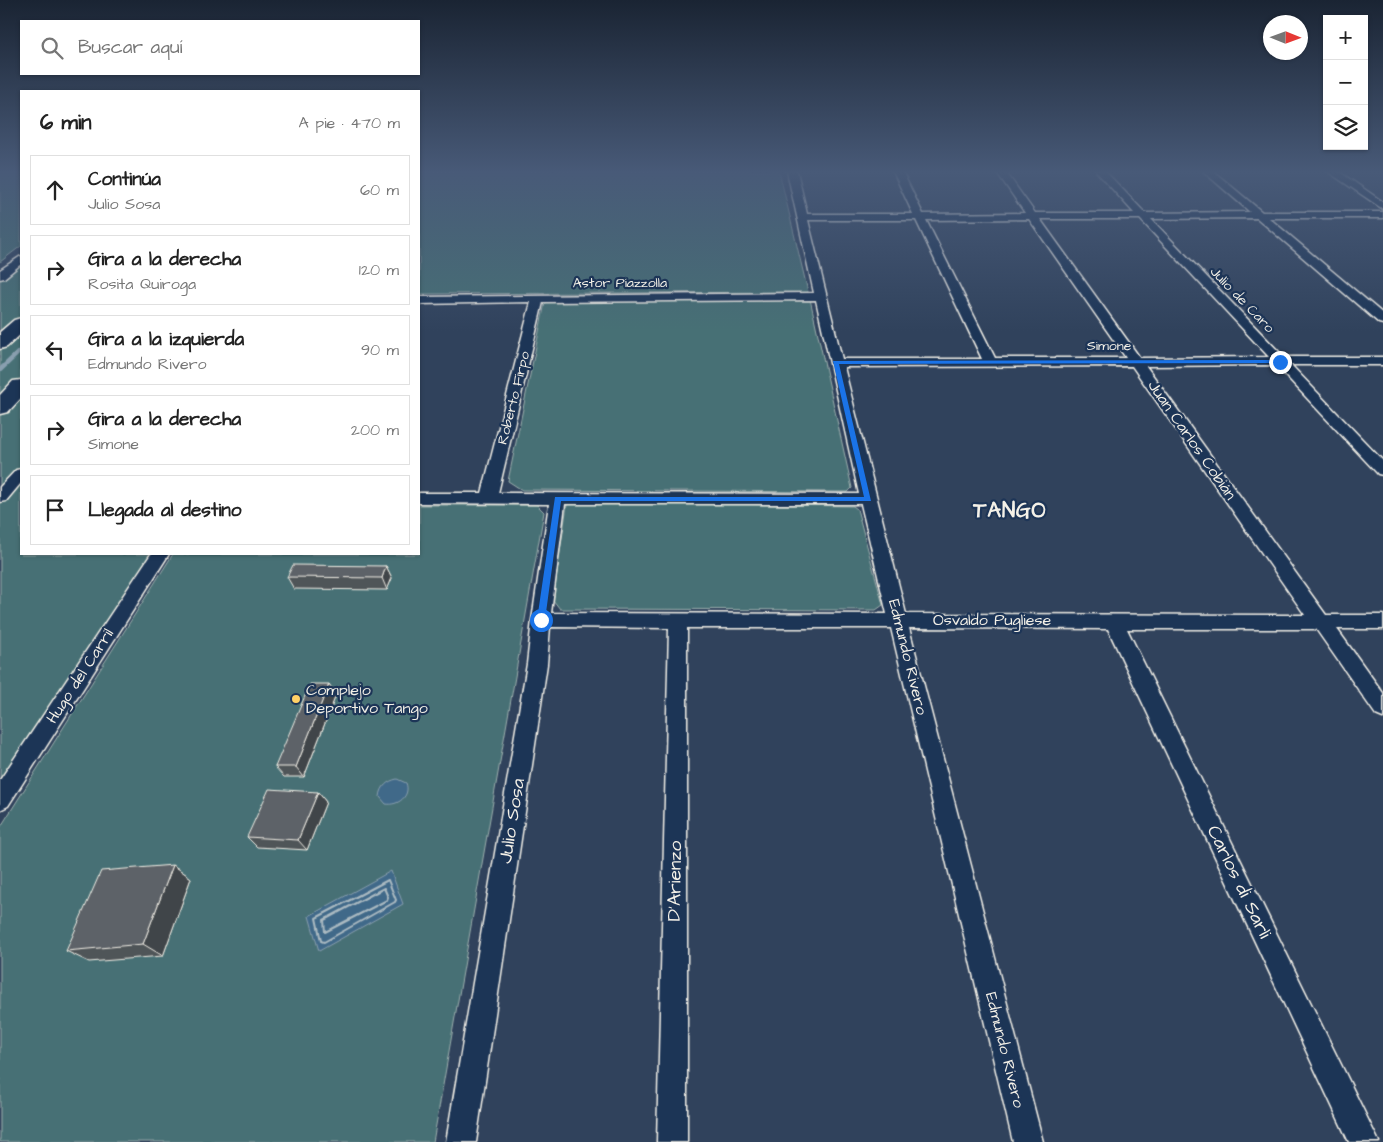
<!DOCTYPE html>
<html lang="es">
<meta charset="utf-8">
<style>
body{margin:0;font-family:"Architects Daughter",sans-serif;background:#f2f2f2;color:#222}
.controls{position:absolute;right:15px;top:15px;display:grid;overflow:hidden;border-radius:0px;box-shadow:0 1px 4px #0004}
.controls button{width:45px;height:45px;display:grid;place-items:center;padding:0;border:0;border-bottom:1px solid #e0e0e0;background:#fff;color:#222;font:25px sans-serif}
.compass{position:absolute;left:1263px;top:15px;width:45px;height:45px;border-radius:50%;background:#fff;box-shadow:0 1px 4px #0004;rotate:91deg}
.stop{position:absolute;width:15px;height:15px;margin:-11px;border:4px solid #1a73e8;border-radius:50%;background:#fff}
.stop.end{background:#1a73e8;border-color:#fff;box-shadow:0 1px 5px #0008}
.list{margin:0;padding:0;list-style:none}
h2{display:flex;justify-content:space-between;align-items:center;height:65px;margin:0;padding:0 20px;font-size:21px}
h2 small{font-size:16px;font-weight:400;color:#767676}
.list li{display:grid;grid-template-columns:32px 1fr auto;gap:15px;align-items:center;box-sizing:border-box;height:70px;margin:0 10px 10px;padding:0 10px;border:1px solid #e0e0e0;border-radius:0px}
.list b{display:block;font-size:19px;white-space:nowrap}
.list p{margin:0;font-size:16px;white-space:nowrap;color:#767676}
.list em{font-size:16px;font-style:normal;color:#767676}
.icon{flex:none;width:28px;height:28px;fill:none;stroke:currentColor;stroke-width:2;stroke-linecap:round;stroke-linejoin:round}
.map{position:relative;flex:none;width:1383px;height:1142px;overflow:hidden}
.search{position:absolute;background:#fff;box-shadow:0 1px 4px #0004;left:20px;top:20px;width:400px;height:55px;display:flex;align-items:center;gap:12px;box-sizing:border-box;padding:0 18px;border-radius:0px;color:#767676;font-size:19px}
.panel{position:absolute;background:#fff;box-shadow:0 1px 4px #0004;left:20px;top:90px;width:400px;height:465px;border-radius:0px}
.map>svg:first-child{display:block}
.green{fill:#477075;stroke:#9eb0ae}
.water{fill:#416989;stroke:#899faf}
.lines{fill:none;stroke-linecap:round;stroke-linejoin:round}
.shore{stroke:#acbbc2;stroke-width:2}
.stream{stroke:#899faf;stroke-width:4.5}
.street-casing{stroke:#f4f1e8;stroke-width:3}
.highway-casing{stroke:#f4f1e8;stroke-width:3}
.street{fill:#1d3557;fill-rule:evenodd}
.highway{fill:#1d3557;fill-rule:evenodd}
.wall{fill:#505459;stroke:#f4f1e8}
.shaded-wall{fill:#414549;stroke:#f4f1e8}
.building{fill:#5d6268;stroke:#f4f1e8}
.route{fill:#1a73e8}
.poi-dot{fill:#ffd166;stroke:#1d3557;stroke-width:2}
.labels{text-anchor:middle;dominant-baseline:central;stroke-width:4.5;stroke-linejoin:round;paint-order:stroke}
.far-street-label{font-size:14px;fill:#f4f1e8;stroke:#1d3557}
.street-label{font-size:16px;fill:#f4f1e8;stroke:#1d3557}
.poi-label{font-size:16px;fill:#f4f1e8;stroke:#1d3557;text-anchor:start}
.near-street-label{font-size:19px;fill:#f4f1e8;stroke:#1d3557}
.district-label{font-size:21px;font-weight:bold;letter-spacing:1px;fill:#f4f1e8;stroke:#1d3557}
</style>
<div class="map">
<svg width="1383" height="1142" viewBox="0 0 1383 1142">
<rect width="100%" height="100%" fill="#30425c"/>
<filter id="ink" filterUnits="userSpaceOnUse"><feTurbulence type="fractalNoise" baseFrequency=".02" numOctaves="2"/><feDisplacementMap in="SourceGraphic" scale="10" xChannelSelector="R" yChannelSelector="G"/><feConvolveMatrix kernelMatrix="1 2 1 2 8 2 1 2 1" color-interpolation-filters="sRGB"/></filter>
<g filter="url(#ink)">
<!-- green -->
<path class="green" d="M0,171H21V246L0,262Z
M419,171H779L808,292L419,294Z
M21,259V554H160L0,799V276Z
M810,299L852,488L848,492L522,490L508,481L545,303L555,301Z
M575,502L853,506L857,509L883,605L876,610L560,609L553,600L567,505Z
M419,505H537L544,512L433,1142H0V828L173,554H419Z"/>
<!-- water -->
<path class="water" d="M397,779L406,783C411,796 398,806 386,804L380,797C381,786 388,781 397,779Z
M391,871L403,904L319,951L309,916Z"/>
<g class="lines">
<!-- shore -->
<path class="shore" d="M388,880L396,900L395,902L324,942L321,941L316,918Z
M384,888L388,897L387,900L325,932L324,920Z"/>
<!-- stream -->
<path class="stream" d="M0,370L21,350"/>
<defs>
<path id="street" d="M787,171H797L807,214H913L893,171H902L923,214L1025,213L996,171H1005L1035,213H1134L1096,171H1105L1145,213L1250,212L1203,171H1213L1262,212H1383V218H1269L1383,314V324L1379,323L1257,218L1151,219L1284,357H1383V365H1291L1383,461V475L1378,474L1276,365L1146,366L1326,615H1383V629H1337L1383,693V718L1376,715L1316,629H1127L1379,1142H1349L1108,629L909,628L1043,1142H1013L891,628H687V1142H657L669,628L550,627L547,664L476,1142H446L527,664L532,620L549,504L419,503V493H482L531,302L419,304V297L814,293ZM1029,219L1126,358H995L926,220ZM1040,219H1140L1269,357L1140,358ZM808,220H916L982,359H842ZM816,300L859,494L498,493L543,302ZM1132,366L1305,615L906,614L844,367ZM565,504H861L887,614L551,613Z
M1327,171H1338L1383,202V209Z
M21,256V264L4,278L0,279V270Z
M21,469V483L6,501L0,502V487L16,470Z
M151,554H169L8,806L0,810V780Z"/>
<path id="highway" d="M21,318V334L7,347L0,349V332L14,320Z
M21,380V398L8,412L0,414V395L13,381Z"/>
</defs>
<!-- street casing -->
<use href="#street" class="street-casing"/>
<!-- highway casing -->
<use href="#highway" class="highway-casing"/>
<!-- street -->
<use href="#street" class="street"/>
<!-- highway -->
<use href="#highway" class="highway"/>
</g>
<!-- wall -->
<path class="wall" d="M386,566L392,578L387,590L294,589L287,577Z
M329,684L336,695L304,777H284L275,767Z
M318,792L326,802L307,850L257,847L247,837Z
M173,865L191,878L163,956L89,962L66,951Z"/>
<!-- shaded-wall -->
<path class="shaded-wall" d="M386,566L392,578L387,590L382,578Z
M329,684L336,695L304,777L296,767Z
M318,792L326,802L307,850L298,840Z
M173,865L191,878L163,956L143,944Z"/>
<!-- building -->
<path class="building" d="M293,565L386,566L382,578L287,577Z
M310,684H329L296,767H275Z
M269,789L318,792L298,840L247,837Z
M173,865L143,944L66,951L101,871Z"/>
</g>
<!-- sky -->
<linearGradient id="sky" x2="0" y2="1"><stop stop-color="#1a2433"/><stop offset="0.52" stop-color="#485a78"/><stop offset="1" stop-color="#485a78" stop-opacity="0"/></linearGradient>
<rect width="1383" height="331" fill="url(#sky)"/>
<!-- route -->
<path class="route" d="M1280,360L1282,363L839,364L871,501H561L545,620L541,623L537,620L555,497H864L833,361Z"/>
<!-- markers -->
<circle class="poi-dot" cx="296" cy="699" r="5"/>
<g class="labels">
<!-- far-street labels -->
<g class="far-street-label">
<text x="620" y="283">Astor Piazzolla</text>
<text transform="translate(1242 300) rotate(46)">Julio de Caro</text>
<text x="1109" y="346">Simone</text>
<text transform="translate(514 398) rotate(-76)">Roberto Firpo</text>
</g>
<!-- street labels -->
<g class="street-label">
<text transform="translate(1192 440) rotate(55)">Juan Carlos Cobián</text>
<text x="992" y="620">Osvaldo Pugliese</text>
<text transform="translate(908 657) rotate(76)">Edmundo Rivero</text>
<text transform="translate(80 676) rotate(-57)">Hugo del Carril</text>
<text transform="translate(1005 1050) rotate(76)">Edmundo Rivero</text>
</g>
<!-- poi labels -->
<g class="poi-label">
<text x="306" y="690">Complejo<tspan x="306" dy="18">Deportivo Tango</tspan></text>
</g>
<!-- near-street labels -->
<g class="near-street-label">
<text transform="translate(512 821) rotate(-81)">Julio Sosa</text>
<text transform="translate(675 881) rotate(-89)">D'Arienzo</text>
<text transform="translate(1239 882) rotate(64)">Carlos di Sarli</text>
</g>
<!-- district labels -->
<g class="district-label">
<text x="1010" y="510">TANGO</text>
</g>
</g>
</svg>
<div class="controls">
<button>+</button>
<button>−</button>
<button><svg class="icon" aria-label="layers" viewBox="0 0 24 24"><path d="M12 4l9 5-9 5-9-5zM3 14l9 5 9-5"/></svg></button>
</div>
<svg class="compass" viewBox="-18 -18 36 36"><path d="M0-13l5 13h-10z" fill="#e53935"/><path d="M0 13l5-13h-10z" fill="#767676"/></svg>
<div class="stop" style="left:541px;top:620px"></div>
<div class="stop end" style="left:1280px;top:362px"></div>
<div class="search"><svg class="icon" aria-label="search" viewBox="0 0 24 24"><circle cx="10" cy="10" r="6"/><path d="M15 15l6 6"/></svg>Buscar aquí</div>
<section class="panel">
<h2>6 min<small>A pie · 470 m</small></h2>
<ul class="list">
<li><svg class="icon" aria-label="ahead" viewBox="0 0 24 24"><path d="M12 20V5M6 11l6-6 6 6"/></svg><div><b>Continúa</b><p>Julio Sosa</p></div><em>60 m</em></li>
<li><svg class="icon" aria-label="right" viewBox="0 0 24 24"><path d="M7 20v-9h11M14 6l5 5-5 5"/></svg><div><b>Gira a la derecha</b><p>Rosita Quiroga</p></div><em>120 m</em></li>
<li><svg class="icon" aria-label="left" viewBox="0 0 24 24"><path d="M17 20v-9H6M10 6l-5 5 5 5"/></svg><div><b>Gira a la izquierda</b><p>Edmundo Rivero</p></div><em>90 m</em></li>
<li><svg class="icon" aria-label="right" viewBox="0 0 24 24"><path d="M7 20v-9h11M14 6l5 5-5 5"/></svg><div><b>Gira a la derecha</b><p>Simone</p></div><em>200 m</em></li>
<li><svg class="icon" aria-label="arrive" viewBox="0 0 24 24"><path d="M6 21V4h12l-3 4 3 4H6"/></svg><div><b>Llegada al destino</b></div></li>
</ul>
</section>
</div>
